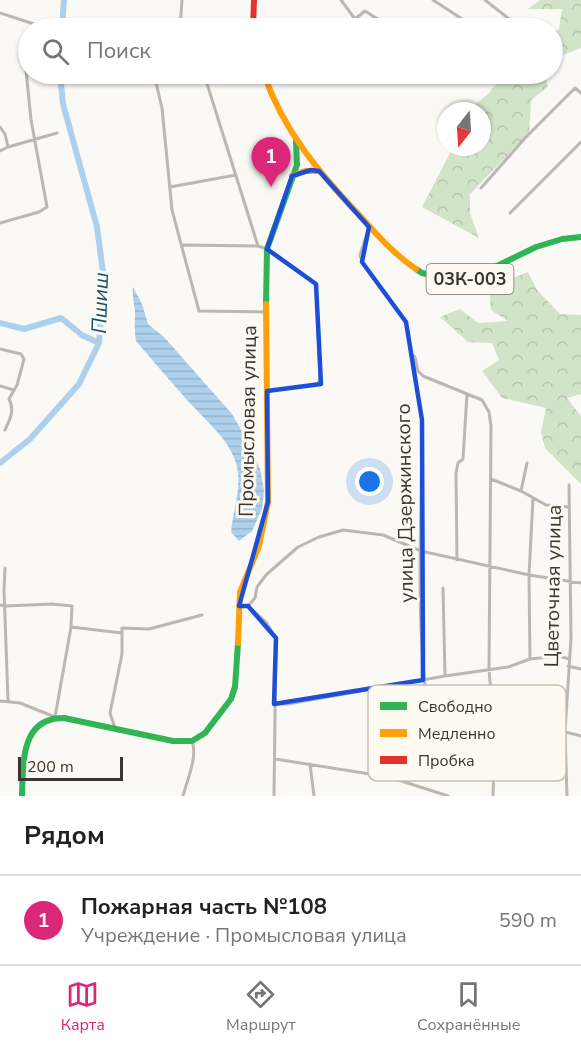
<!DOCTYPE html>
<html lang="ru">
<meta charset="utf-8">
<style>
body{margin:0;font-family:"Nunito Sans",sans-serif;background:#f6f6f6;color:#222}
.compass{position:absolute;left:437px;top:102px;width:54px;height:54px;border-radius:50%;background:#fff;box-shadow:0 2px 4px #0004;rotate:197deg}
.scale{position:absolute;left:18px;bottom:15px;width:105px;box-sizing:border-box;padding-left:6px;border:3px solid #3b362f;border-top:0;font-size:16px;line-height:21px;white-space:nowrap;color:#3b362f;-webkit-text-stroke:4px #fefaf2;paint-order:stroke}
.you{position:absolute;left:370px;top:482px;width:21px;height:21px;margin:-15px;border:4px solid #fff;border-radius:50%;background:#1a73e8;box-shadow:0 0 0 9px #1a73e833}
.badge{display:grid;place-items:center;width:39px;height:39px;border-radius:50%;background:#db2777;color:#fff;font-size:20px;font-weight:700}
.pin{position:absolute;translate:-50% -50px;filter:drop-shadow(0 2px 3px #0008)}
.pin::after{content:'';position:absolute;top:32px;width:21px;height:18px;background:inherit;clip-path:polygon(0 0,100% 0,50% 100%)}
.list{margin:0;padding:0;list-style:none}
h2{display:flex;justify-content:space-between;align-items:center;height:78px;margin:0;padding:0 24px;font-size:26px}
h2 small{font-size:20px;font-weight:400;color:#767676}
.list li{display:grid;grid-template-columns:39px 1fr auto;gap:18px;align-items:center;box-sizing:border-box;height:90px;padding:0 24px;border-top:2px solid #e0e0e0}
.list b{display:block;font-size:22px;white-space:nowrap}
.list p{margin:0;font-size:20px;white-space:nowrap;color:#767676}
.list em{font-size:20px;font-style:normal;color:#767676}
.icon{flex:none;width:33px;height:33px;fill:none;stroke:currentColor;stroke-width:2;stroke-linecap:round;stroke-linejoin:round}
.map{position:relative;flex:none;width:581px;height:796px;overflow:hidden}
.search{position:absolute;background:#fff;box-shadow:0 2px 4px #0004;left:18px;right:18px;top:18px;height:66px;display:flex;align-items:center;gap:15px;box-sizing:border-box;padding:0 21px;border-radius:33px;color:#767676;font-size:22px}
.sheet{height:168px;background:#fff}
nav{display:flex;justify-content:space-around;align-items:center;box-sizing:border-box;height:84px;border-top:2px solid #e0e0e0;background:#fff;font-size:16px;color:#767676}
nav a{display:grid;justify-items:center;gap:3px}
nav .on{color:#db2777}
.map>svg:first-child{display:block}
.forest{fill:url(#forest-crowns)}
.water{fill:url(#water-rules)}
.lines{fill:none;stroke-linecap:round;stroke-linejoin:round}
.river{stroke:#add1ed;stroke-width:6}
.street{stroke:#bab8b0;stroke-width:3}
.fast{stroke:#30b455;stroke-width:6}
.slow{stroke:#ff9f0a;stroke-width:6}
.jam{stroke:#e5322d;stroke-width:6}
.marked{fill:none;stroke:#1d4ed8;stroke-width:4.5;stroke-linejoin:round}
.labels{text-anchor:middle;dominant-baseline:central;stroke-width:6;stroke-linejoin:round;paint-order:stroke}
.shield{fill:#fefaf2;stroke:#76716a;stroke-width:1.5}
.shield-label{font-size:18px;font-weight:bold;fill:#3b362f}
.street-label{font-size:20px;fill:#3b362f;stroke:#fefaf2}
.water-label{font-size:21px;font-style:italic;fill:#114f76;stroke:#fefaf2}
.key{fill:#fefaf2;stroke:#c4bfb8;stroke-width:1.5}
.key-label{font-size:16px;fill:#3b362f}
</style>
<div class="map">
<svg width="581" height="796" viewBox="0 0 581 796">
<defs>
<pattern id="forest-crowns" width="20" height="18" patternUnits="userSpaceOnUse" patternTransform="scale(1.5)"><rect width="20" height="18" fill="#d2e4c7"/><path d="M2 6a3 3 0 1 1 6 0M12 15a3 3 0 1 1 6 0" fill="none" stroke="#b5c4ab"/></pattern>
<pattern id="water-rules" width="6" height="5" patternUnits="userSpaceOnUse" patternTransform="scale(1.5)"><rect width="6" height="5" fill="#add1ed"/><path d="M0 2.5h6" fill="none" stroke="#96b4cc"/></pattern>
</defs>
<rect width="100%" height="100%" fill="#fbf9f5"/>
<!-- forest -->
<path class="forest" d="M540,0H581V48L553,59V32L559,29L562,9H528Z
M504,74H545L548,87L531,100L529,133L470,194V213L479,238L422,207L453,147H482V111H468L489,93Z
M528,272L537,290L560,314L581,315V394L567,398L581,416V484L545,448L541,432L546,408L502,398L482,371L499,360L492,343L468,342L440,317L460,309L478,323L508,321L491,310L489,287Z"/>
<!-- water -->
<path class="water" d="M133,287L142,304L148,324L164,337L232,414L251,447L260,469L264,490L262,509L252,531L239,541L231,532C233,509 243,486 236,463C229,439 204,419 188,401C170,381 153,361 136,341C134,328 135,323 135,311C134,303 132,296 133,287Z"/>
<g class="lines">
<!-- river -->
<path class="river" d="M62,28L64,0
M0,323L24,329L61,318L82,335L99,343
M0,463L30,439L79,384L99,343L104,280L97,227L63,104L60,74"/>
<!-- street -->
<path class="street" d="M341,0L355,19L365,11L392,28
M433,0L476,28
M485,0L517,25
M0,13L40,26
M180,28L182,0
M154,74L162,108L172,210L199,311L266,312
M204,74L258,246L267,249L316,284L320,378L318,384L267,391
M0,127L5,134L8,147
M0,151L8,147L57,133
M170,187L236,175
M481,188L526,137L575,88L581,93
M510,213L581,142
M0,223L39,212L47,207L31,120L26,70
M369,227L360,255L362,262L406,322L422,420C422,521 414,624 430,724L493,713L581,736
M183,245L258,246
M0,349L21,354L24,359L17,385L9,399C15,410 10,419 5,430
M411,354L415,357L418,371L423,376L482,400L489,412L491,426L489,670L493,713
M0,386L14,390
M491,479L521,491L546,505L569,507
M521,491L527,463
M457,560L456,473L458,463L463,459L467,394
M5,568L4,590L8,701
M443,588L445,676
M0,605L5,606L52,604L72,606L71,627L55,717L20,703L0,701
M239,606H248L255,598L257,587L266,575L298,547L319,537L343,530L383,535L421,551L529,575L581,583
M248,606L266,622L276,638L274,796
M71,627L122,633
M530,659L529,575L533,498
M568,666L581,669
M274,704H288L445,676L508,667L530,659L559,656L569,659
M115,728L110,713L122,654V628L149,629L202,615
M275,759L389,777L448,796
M310,764L314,796
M183,796C187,780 198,757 192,741
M493,796L494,765
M567,796L565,732L571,638L569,485"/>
<!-- fast -->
<path class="fast" d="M416,269L422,273L456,281L470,279L536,247L562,239L581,237
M266,304L267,249L297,165L296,141
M22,796C23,772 20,728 50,720C54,718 60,718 64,718L173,741H192L205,733L231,699L235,687L238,643"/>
<!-- slow -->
<path class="slow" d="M264,74C283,131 321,175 362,218C379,237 395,255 416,269
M292,176L305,171H319
M238,643L240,592L259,546L268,502L266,304"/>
<!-- jam -->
<path class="jam" d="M253,28L254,0"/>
</g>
<!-- marked area -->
<path class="marked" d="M311,170L319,171L369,227L362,262L406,322L422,420L423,680L274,704L276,638L248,606H239L268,502L267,391L321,384L316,284L267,249L292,176Z"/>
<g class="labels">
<!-- shield labels -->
<rect class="shield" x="426.5" y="264" width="87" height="30" rx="4.5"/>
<g class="shield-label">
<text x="470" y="279">03К-003</text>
</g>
<!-- street labels -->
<g class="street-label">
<text transform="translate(248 421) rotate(-89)">Промысловая улица</text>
<text transform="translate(405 503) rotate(-91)">улица Дзержинского</text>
<text transform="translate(553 586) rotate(-89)">Цветочная улица</text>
</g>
<!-- water labels -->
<g class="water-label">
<text transform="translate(100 303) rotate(-88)">Пшиш</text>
</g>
</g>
<!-- legend -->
<rect x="368" y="685" width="198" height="96" rx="9" class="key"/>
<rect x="380" y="702" width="27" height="8" fill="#30b455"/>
<rect x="380" y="729" width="27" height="8" fill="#ff9f0a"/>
<rect x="380" y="756" width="27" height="8" fill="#e5322d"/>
<g class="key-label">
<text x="418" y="712">Свободно</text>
<text x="418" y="739">Медленно</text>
<text x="418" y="766">Пробка</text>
</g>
</svg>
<svg class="compass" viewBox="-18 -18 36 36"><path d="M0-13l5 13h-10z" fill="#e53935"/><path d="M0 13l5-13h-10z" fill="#767676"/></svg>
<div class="scale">200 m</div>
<div class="you"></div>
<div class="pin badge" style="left:271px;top:187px">1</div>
<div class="search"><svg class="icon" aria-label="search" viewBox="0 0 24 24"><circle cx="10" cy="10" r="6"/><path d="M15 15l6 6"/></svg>Поиск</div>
</div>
<section class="sheet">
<h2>Рядом<small></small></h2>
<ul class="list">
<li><span class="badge">1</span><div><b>Пожарная часть №108</b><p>Учреждение · Промысловая улица</p></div><em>590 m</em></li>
</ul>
</section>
<nav>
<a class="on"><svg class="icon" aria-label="map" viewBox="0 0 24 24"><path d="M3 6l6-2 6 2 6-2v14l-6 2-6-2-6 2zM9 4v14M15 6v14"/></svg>Карта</a>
<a><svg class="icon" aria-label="directions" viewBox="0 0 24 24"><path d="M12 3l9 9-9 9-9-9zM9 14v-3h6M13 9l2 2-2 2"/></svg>Маршрут</a>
<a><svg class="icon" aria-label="saved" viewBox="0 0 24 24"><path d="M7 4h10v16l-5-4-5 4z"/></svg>Сохранённые</a>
</nav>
